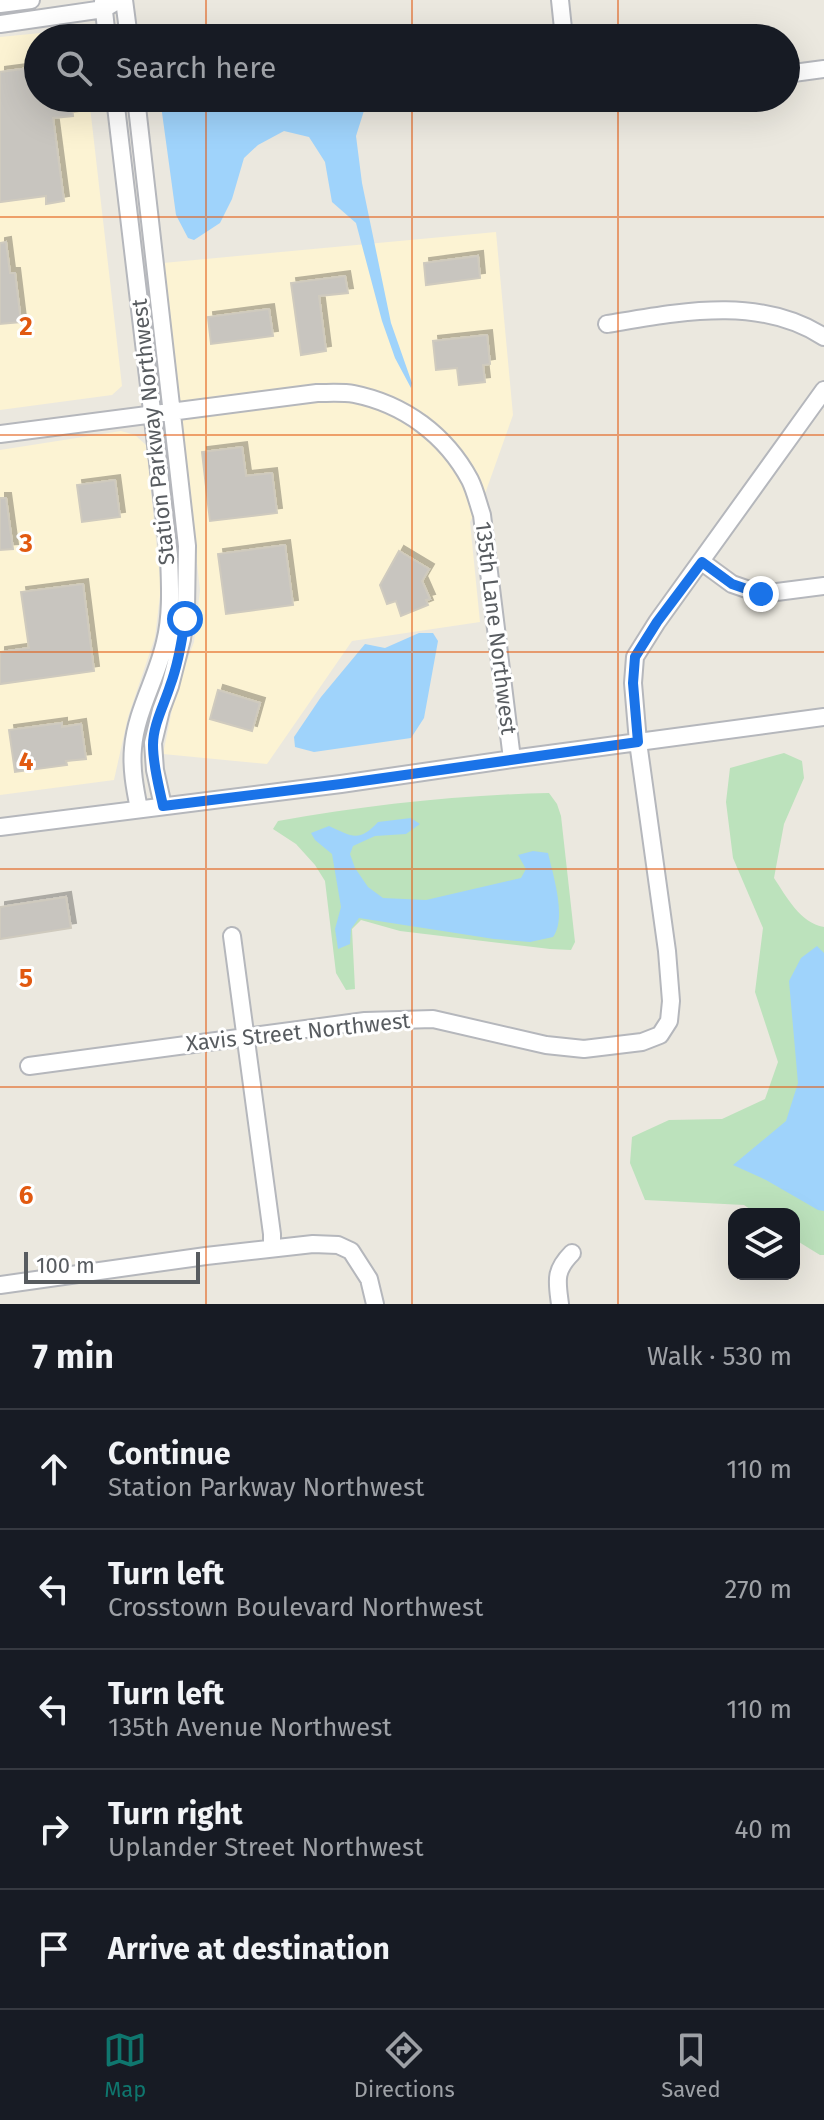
<!DOCTYPE html>
<meta charset="utf-8">
<style>
body{margin:0;font-family:"Fira Sans",sans-serif;background:#20242c;color:#f1f3f6}
.controls{position:absolute;right:24px;bottom:24px;display:grid;overflow:hidden;border-radius:16px;box-shadow:0 8px 32px #0002}
.controls button{width:72px;height:72px;display:grid;place-items:center;padding:0;border:0;border-bottom:2px solid #363941;background:#171b24;color:#f1f3f6;font:40px sans-serif}
.scale{position:absolute;left:24px;bottom:20px;width:176px;box-sizing:border-box;padding-left:8px;border:4px solid #585c60;border-top:0;font-size:22px;line-height:28px;white-space:nowrap;color:#585c60;-webkit-text-stroke:6px #fff;paint-order:stroke}
.stop{position:absolute;width:24px;height:24px;margin:-18px;border:6px solid #1a73e8;border-radius:50%;background:#fff}
.stop.end{background:#1a73e8;border-color:#fff;box-shadow:0 2px 8px #0008}
.list{margin:0;padding:0;list-style:none}
h2{display:flex;justify-content:space-between;align-items:center;height:104px;margin:0;padding:0 32px;font-size:34px}
h2 small{font-size:26px;font-weight:400;color:#9ea1a6}
.list li{display:grid;grid-template-columns:52px 1fr auto;gap:24px;align-items:center;box-sizing:border-box;height:120px;padding:0 32px;border-top:2px solid #363941}
.list b{display:block;font-size:30px;white-space:nowrap}
.list p{margin:0;font-size:26px;white-space:nowrap;color:#9ea1a6}
.list em{font-size:26px;font-style:normal;color:#9ea1a6}
.icon{flex:none;width:44px;height:44px;fill:none;stroke:currentColor;stroke-width:2;stroke-linecap:round;stroke-linejoin:round}
.map{position:relative;flex:none;width:824px;height:1304px;overflow:hidden}
.search{position:absolute;background:#171b24;box-shadow:0 8px 32px #0002;left:24px;right:24px;top:24px;height:88px;display:flex;align-items:center;gap:20px;box-sizing:border-box;padding:0 28px;border-radius:44px;color:#9ea1a6;font-size:30px}
.sheet{height:704px;background:#171b24}
nav{display:flex;justify-content:space-around;align-items:center;box-sizing:border-box;height:112px;border-top:2px solid #363941;background:#171b24;font-size:22px;color:#9ea1a6}
nav a{display:grid;justify-items:center;gap:4px}
nav .on{color:#0f766e}
.map>svg:first-child{display:block}
.commercial{fill:#fcf3d3}
.green{fill:#bce2bc}
.water{fill:#9fd3fb}
.building{fill:#c8c5bf;stroke:#cfcabe;stroke-width:2;filter:url(#shadow)}
.lines{fill:none;stroke-linecap:round;stroke-linejoin:round}
.minor-casing{stroke:#b5b7bc;stroke-width:20}
.minor{stroke:#fff;stroke-width:16}
.route{stroke:#1a73e8;stroke-width:10}
.grid{fill:none;stroke:#e15910;stroke-width:2;stroke-opacity:0.55}
.labels{text-anchor:middle;dominant-baseline:central;stroke-width:6;stroke-linejoin:round;paint-order:stroke}
.street-label{font-size:22px;fill:#585c60;stroke:#fff}
.grid-label{font-size:26px;text-anchor:middle;font-weight:bold;fill:#e15910;stroke:#fff;stroke-width:6;stroke-linejoin:round;paint-order:stroke}
</style>
<div class="map">
<svg width="824" height="1304" viewBox="0 0 824 1304">
<defs>
<filter id="shadow"><feDropShadow dx="5" dy="-5" stdDeviation="0" flood-color="#0004"/></filter>
</defs>
<rect width="100%" height="100%" fill="#ebe8df"/>
<!-- commercial -->
<path class="commercial" d="M81,29L82,38H38V98H89L122,386L112,395L0,410V37Z
M496,232L513,415L486,491L470,522L480,622L352,641L267,764L163,754L176,690L194,642L200,590L163,263Z
M121,431L135,435L146,445L161,587L155,637L128,717L114,780L0,795V450Z"/>
<!-- green -->
<path class="green" d="M784,753L802,761L804,778L784,824L774,878C786,896 800,923 824,927V1255H820L794,1239V1214H757L744,1205L645,1200L630,1163L632,1137L669,1120L722,1119L765,1099L778,1062L755,992L763,928L733,858L726,802L730,768Z
M549,793L557,804L561,816L575,942L571,950L550,949L400,931L361,920L352,929L355,989L346,990L336,973L325,881L315,865L296,844L273,829L278,821C367,805 459,795 549,793Z"/>
<!-- water -->
<path class="water" d="M160,98H368L356,136L362,183L391,323L412,383L411,388L395,358L382,321L356,223L332,202L325,162L309,137L284,131L258,145L244,158L232,199L220,223L194,240L188,238L176,215Z
M419,633H433L438,641L424,718L411,738L314,752L295,747L294,737L321,697L365,644L385,648Z
M411,818L420,824L406,834L375,836L353,846L350,854L355,868L368,887L383,898L426,900L521,878L526,869L518,855L533,851L548,853C553,875 567,918 553,937L530,942L494,939L359,918L351,929L350,944L338,949L335,929L341,907L332,854L315,840L311,833L329,826C351,836 359,843 378,822Z
M817,946L824,953V1211L818,1210L766,1180L733,1165L786,1121L798,1083L789,981L801,958Z"/>
<!-- building -->
<path class="building" d="M38,67V98H71L73,116L53,118L64,201L46,204V196L0,202V72Z
M6,242L10,273H15L21,322L0,324V243Z
M478,256L480,278L426,285L424,263Z
M345,276L348,293L319,296L326,351L301,355L291,283Z
M269,309L273,336L211,344L208,317Z
M487,335L490,364L483,365L485,382L459,385L457,368L436,370L433,341Z
M242,447L246,476L272,473L277,513L210,521L202,452Z
M115,480L120,517L82,522L77,485Z
M0,498H6L13,549L0,550Z
M285,545L293,605L226,614L218,554Z
M399,551L429,569L422,581L430,599L426,600L428,605L401,616L396,601L387,604L380,585Z
M83,584L94,671L0,684V652L29,648L21,592Z
M218,690L260,703L252,731L210,719Z
M62,723V727L81,724L86,759L66,761L67,765L15,772L9,730Z
M66,897L71,928L0,939V907Z"/>
<g class="lines">
<defs>
<path id="minor" d="M124,0L129,38
M560,0L564,38
M103,2L107,38
M0,4L31,0
M0,24L104,9L119,0
M786,74L824,69
M115,98L169,555C170,584 172,614 165,642C157,678 136,711 133,748C131,768 135,789 139,809
M136,98L187,546L186,609L182,639L170,686L161,710L153,743L155,770L163,806
M607,324C680,312 759,295 824,337
M0,434L317,393C329,393 343,392 354,394C404,404 446,435 470,480C475,490 478,503 482,515L512,759
M702,562L732,584L761,594L824,586
M0,827L341,784L512,759L824,717
M232,936L272,1234V1248
M29,1066L365,1021L433,1019L546,1045L584,1049L642,1042L660,1035L669,1021L671,1001L667,951L638,742L633,683L635,657L657,622L824,390
M0,1285L206,1256L313,1244L338,1245L351,1251L369,1279L375,1304
M560,1304C557,1281 554,1271 572,1253"/>
</defs>
<!-- minor casing -->
<use href="#minor" class="minor-casing"/>
<!-- minor -->
<use href="#minor" class="minor"/>
</g>
<g class="lines">
<!-- route -->
<path class="route" d="M185,619C182,641 178,665 170,686C164,705 153,725 153,745C153,766 159,786 163,806L341,784L638,742L633,683L635,657L657,622L702,562L732,584L761,594"/>
</g>
<!-- grid -->
<path class="grid" d="M206,0V38M412,0V38M618,0V38M206,98V1304M412,98V1304M618,98V1304M0,217H824M0,435H824M0,652H824M0,869H824M0,1087H824"/>
<g class="labels">
<!-- street labels -->
<g class="street-label">
<text transform="translate(153 432) rotate(-96)">Station Parkway Northwest</text>
<text transform="translate(496 628) rotate(83)">135th Lane Northwest</text>
<text transform="translate(298 1032) rotate(-6)">Xavis Street Northwest</text>
</g>
</g>
<g class="grid-label">
<text x="26" y="335">2</text>
<text x="26" y="552">3</text>
<text x="26" y="770">4</text>
<text x="26" y="987">5</text>
<text x="26" y="1204">6</text>
</g>
</svg>
<div class="controls">
<button><svg class="icon" aria-label="layers" viewBox="0 0 24 24"><path d="M12 4l9 5-9 5-9-5zM3 14l9 5 9-5"/></svg></button>
</div>
<div class="scale">100 m</div>
<div class="stop" style="left:185px;top:619px"></div>
<div class="stop end" style="left:761px;top:594px"></div>
<div class="search"><svg class="icon" aria-label="search" viewBox="0 0 24 24"><circle cx="10" cy="10" r="6"/><path d="M15 15l6 6"/></svg>Search here</div>
</div>
<section class="sheet">
<h2>7 min<small>Walk · 530 m</small></h2>
<ul class="list">
<li><svg class="icon" aria-label="ahead" viewBox="0 0 24 24"><path d="M12 20V5M6 11l6-6 6 6"/></svg><div><b>Continue</b><p>Station Parkway Northwest</p></div><em>110 m</em></li>
<li><svg class="icon" aria-label="left" viewBox="0 0 24 24"><path d="M17 20v-9H6M10 6l-5 5 5 5"/></svg><div><b>Turn left</b><p>Crosstown Boulevard Northwest</p></div><em>270 m</em></li>
<li><svg class="icon" aria-label="left" viewBox="0 0 24 24"><path d="M17 20v-9H6M10 6l-5 5 5 5"/></svg><div><b>Turn left</b><p>135th Avenue Northwest</p></div><em>110 m</em></li>
<li><svg class="icon" aria-label="right" viewBox="0 0 24 24"><path d="M7 20v-9h11M14 6l5 5-5 5"/></svg><div><b>Turn right</b><p>Uplander Street Northwest</p></div><em>40 m</em></li>
<li><svg class="icon" aria-label="arrive" viewBox="0 0 24 24"><path d="M6 21V4h12l-3 4 3 4H6"/></svg><div><b>Arrive at destination</b></div></li>
</ul>
</section>
<nav>
<a class="on"><svg class="icon" aria-label="map" viewBox="0 0 24 24"><path d="M3 6l6-2 6 2 6-2v14l-6 2-6-2-6 2zM9 4v14M15 6v14"/></svg>Map</a>
<a><svg class="icon" aria-label="directions" viewBox="0 0 24 24"><path d="M12 3l9 9-9 9-9-9zM9 14v-3h6M13 9l2 2-2 2"/></svg>Directions</a>
<a><svg class="icon" aria-label="saved" viewBox="0 0 24 24"><path d="M7 4h10v16l-5-4-5 4z"/></svg>Saved</a>
</nav>
